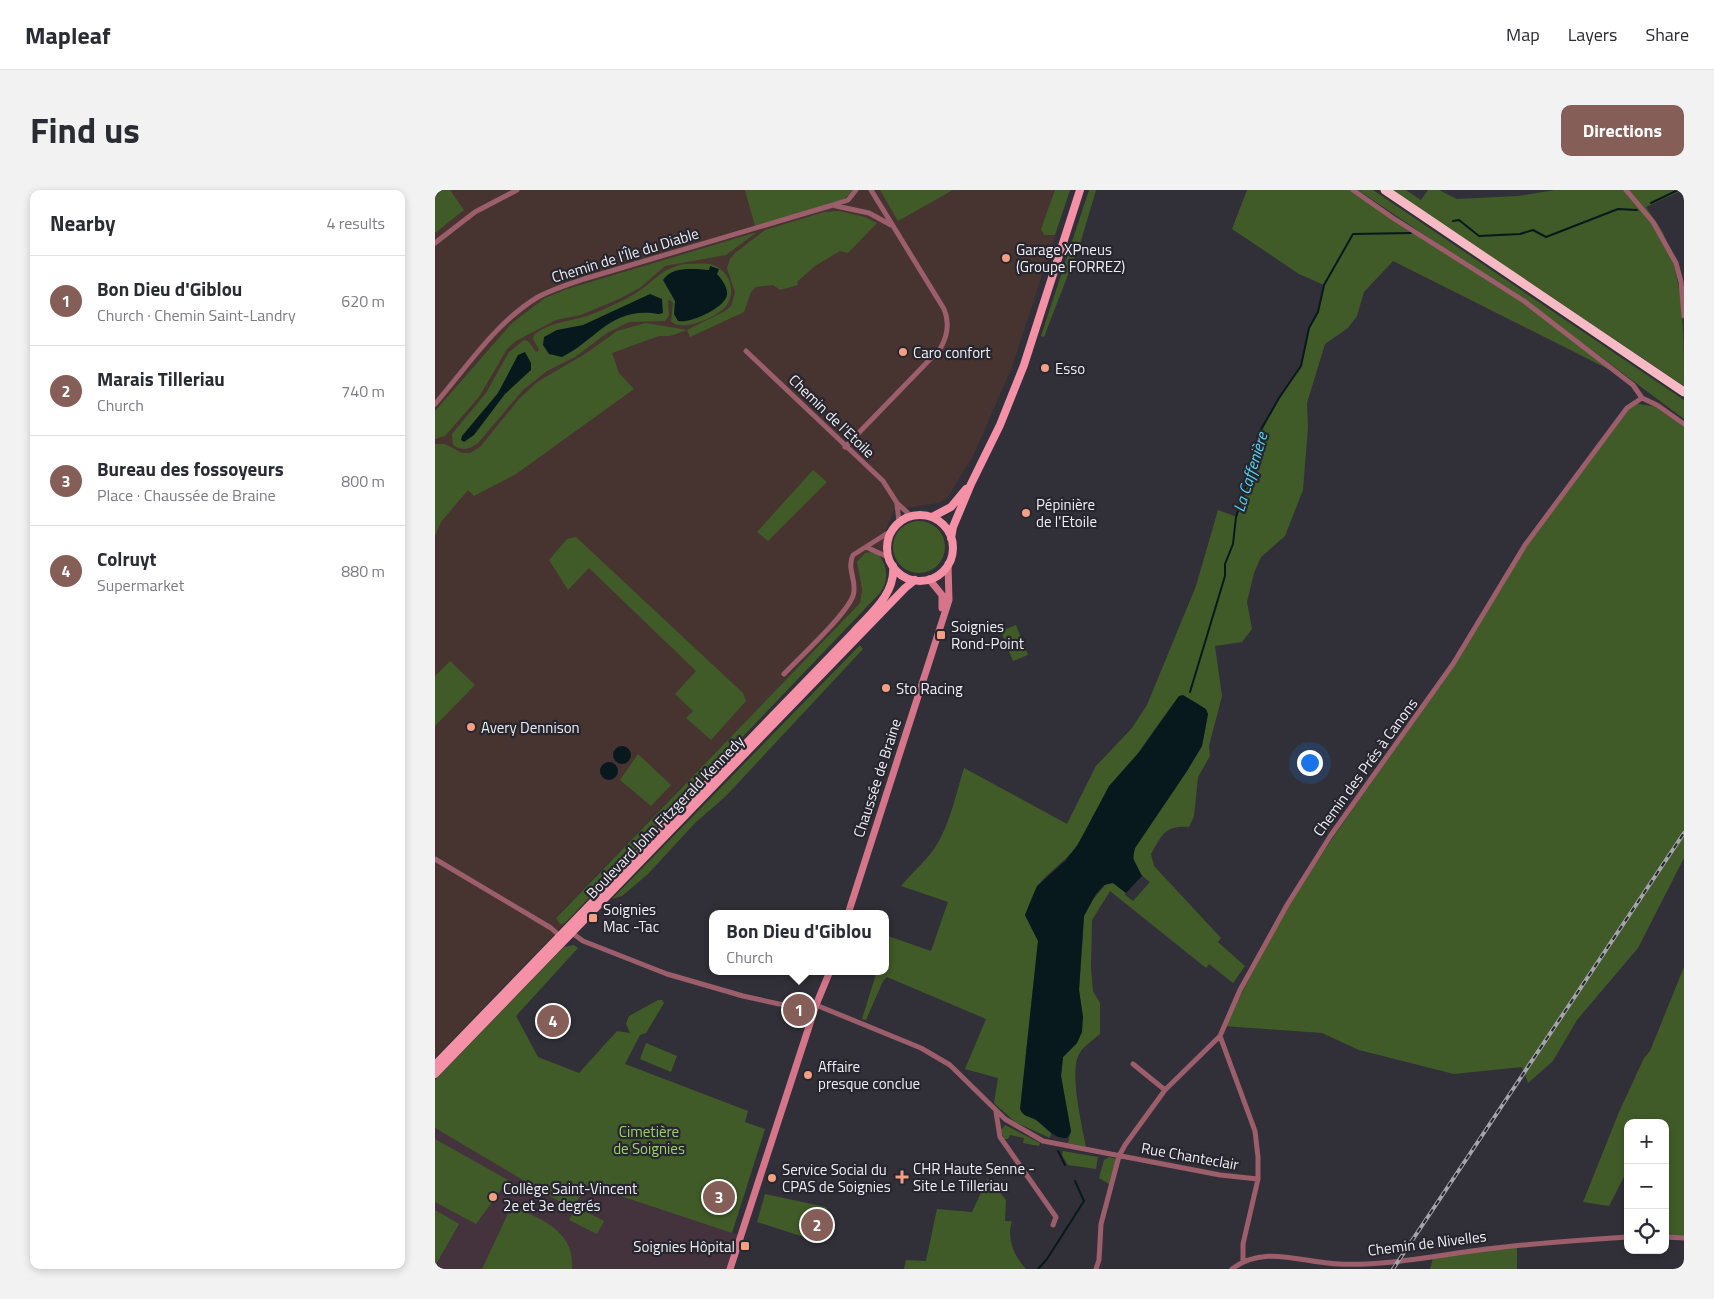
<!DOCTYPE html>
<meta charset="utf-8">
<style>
body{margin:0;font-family:"Titillium Web",sans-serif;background:#f2f2f3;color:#2b2b33}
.controls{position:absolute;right:15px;bottom:15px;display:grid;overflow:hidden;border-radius:10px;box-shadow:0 2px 8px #0003}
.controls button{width:45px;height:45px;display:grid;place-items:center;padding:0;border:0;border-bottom:1px solid #e1e1e2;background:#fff;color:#2b2b33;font:25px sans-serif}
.you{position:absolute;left:874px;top:572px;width:18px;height:18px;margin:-12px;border:4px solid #fff;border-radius:50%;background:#1a73e8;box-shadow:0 0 0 8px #1a73e833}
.badge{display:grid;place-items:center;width:32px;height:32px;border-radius:50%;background:#855f57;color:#fff;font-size:16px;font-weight:700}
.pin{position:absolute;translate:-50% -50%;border:2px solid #fff;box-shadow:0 1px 5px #0006}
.popup{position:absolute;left:274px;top:720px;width:180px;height:65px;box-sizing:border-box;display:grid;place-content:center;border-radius:10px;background:#fff;filter:drop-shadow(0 1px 4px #0005);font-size:16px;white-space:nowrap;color:#7c7c81}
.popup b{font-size:19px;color:#2b2b33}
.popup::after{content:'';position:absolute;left:50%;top:100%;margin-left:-10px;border:10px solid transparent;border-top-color:#fff}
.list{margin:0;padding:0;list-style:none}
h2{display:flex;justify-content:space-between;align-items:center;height:65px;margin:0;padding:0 20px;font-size:21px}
h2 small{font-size:16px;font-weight:400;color:#7c7c81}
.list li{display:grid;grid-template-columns:32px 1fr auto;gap:15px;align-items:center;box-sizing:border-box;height:90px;padding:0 20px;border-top:1px solid #e1e1e2}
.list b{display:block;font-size:19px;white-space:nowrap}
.list p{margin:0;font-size:16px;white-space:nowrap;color:#7c7c81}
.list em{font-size:16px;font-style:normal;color:#7c7c81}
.icon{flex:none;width:28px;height:28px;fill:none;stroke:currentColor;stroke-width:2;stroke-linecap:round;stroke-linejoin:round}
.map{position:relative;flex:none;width:1249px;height:1079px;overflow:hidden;border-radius:10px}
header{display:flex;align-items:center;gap:30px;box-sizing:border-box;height:70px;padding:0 25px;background:#fff;border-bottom:1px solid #e1e1e2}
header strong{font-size:24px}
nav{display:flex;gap:28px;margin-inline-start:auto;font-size:18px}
.intro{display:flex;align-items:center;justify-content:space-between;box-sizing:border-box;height:120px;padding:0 30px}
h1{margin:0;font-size:35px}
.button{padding:12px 22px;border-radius:10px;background:#855f57;color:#fff;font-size:18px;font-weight:700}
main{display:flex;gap:30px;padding:0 30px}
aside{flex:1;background:#fff;border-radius:10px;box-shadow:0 2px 8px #0003}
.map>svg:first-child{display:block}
.industrial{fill:#473330}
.education{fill:#44333d}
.green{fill:#405b28}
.water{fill:#08191d}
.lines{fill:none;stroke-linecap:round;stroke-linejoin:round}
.stream{stroke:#08191d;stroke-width:2}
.street{stroke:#9b5e6a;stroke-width:5}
.secondary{stroke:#d5758a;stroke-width:7}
.primary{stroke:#f491a6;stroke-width:8}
.highway{stroke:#f6bac4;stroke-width:9}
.rail-casing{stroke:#a5a4ab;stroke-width:4}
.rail{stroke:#27262e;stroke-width:2;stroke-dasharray:5.5;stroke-linecap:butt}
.poi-dot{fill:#f39f83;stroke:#27262e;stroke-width:2}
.labels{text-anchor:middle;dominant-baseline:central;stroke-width:4.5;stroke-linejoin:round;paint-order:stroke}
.poi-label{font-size:15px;fill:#edecf2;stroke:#27262e;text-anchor:start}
.street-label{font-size:15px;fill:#edecf2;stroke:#27262e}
.park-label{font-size:15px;fill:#9ad169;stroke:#27262e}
.water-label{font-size:16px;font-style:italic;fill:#52d3ef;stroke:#27262e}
</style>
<header>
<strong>Mapleaf</strong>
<nav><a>Map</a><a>Layers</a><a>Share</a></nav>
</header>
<div class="intro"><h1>Find us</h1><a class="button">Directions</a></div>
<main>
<aside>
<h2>Nearby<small>4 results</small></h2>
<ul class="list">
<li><span class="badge">1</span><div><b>Bon Dieu d'Giblou</b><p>Church · Chemin Saint-Landry</p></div><em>620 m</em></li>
<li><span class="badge">2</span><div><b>Marais Tilleriau</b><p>Church</p></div><em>740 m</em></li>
<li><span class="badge">3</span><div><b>Bureau des fossoyeurs</b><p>Place · Chaussée de Braine</p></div><em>800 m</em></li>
<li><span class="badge">4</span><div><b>Colruyt</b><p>Supermarket</p></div><em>880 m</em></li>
</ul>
</aside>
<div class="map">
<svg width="1249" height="1079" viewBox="0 0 1249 1079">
<rect width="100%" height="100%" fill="#313038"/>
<!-- industrial -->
<path class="industrial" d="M0,0H635L577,177L539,264L513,307L504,313L459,320L450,342L448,370L443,364L427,399L425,413L121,727L125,733H130L0,868Z"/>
<!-- education -->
<path class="education" d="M0,938L137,1018L152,995L303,1045L292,1079H0Z"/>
<!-- green -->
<path class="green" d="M0,0H15L29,20L0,43Z
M310,0H418L408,10L320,36Z
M445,0H518L463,31Z
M620,0H635L620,45H609L606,39Z
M654,0H661L646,51L609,147L606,146Z
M812,0H916L1087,111L1181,183L958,71L929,102L922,126L913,138L890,154L872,213L873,237L868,300L850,346L826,367L819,383L812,412L817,439L807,452L780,456L787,506L774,556L775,566L763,587L759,626L754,637C730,635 727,645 716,664L719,676L786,748L783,752L810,776L798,793L774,774L771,778L675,701L657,730L656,778L658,801L665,813V844C658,850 647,857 643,866C635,886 647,936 651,957L633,953L636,940L626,886L628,867L642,853L648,827L644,800L649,726L655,713L672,693H678L691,703L690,705L698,711L715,692C704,684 695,673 700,658L752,581L767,556L773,524C769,515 752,508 744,506C707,555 675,605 642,655C631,672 613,681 602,697C597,705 594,716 590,725L603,751L590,873L601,930L616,943L615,948L580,932L559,913L563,888L530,879L551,829L452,787L448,791L431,830L427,829L442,781H450V745L496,761L513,712L466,696C474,686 484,677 492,668C513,645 520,607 529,578L632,634L661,576L697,538L712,515L761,396L783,320L802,327L821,265L823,245L844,208L866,176L874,138L883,122L889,95L864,84L797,39Z
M923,0H938L1249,210V229L1126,137Z
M957,0H971L986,10L993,0H1004L1022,9L1083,6L1120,0H1248L1211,17C1216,26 1224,34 1228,43C1249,89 1249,146 1249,196Z
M404,21L430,27L442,33L413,63L405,61L380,76L362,92L363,95L345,100L338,95L321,97L316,102L309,122L255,147L252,140L235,146H224L177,163L184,183L199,199L81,284L39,306L33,300L6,332L0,346V254H10L27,263H35L45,257L84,209L102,192L150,164L182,141L211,133L252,140L290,121L296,116L300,103L292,78L295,69L300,63L330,40L389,22Z
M322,42L291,65L230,76L206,97L186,108L146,125L121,130L81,151L72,159L44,207L10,246L0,249V221L77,133L110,108L132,99Z
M250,74C258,74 266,73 274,74C293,77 303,101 291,116C283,127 246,143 236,131L238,113L235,110L233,111L234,126L230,131L194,132L172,143L140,167L112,181L88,200L43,253C34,260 27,261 18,255L17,244L51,203L74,162L89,150L93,151L101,162L104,160L98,149L99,145C117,130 139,132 160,123C174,117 188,111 201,103C220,91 226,78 250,74Z
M1202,214L1219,216L1249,237V668L1203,758L1142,830L1118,871L1093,893L1087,877L1019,884L924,860L887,843L789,836L853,716L901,643L1019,476L1093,354L1195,218Z
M378,280L392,292L333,351L322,342Z
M458 357a26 26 0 1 1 52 0a26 26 0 1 1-52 0Z
M141,347L308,503L311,511L276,550L251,528L258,521L240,504L261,481L154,378L133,400L114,370L132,349Z
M436,362L443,364C453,376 454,390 445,403L130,733L125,734L121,728L425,413L427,399L422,372L430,363Z
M581,435L593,465L578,471L566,441Z
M425,455L428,459L291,606L260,633L213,684L187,706L177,709Z
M15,471L40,495L0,536V486Z
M203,564L236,595L216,616L185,590Z
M139,755L143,758L81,826L103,867L144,883L182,841L195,843L191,834L194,826L223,810H227L229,813L211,843L205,845L190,874L313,921L310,932L330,939L297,1043L152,995L137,1019L0,938V890L129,757Z
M1249,777V1048L1230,1047V933H1193V979L1174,1016L1148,1012L1184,922L1209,868L1215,861Z
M211,853L242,866L236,882L205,869Z
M570,935L605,953L604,956L588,953L589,948L575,945L573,949H569L566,940Z
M0,949L73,990L41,1034L0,1012Z
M628,961L663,967L661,979L633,975L627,965Z
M674,967L681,969L674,994L664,988L669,970Z
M553,988L571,1010L570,1031H577C571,1049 580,1067 591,1079H469L471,1070L491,1071L502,1019L537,1022Z
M330,1004L391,1017L396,1030L391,1047L378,1050L322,1032Z
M77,1015C106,1030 140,1040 137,1079H47Z
M142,1017L169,1031L162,1044L134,1030Z
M0,1020L24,1034L0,1076Z
M1082,1055V1079H995L998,1068Z"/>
<!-- water -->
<path class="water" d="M275,76L284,79L282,84C287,90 293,97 292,105C290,118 254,134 243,131L239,124L240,111L228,90C237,76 259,79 274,80Z
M215,104L227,109L228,123L224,124C176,116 163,149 127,167L114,164L108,155L109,147L122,140L148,135Z
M90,162L96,173V180L70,204L39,245L29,252L26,250L27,246L63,203L83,165Z
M748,505L771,519L773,524L767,556L752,581L700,658L698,668L707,686L691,703L678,693L669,695L661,704L649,726L644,800L648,827L647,842L642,853L628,867L626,886L636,942L632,948C618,949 612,937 601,930C594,926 588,927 585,919L603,751L590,725L602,696L630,671L642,656L674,596L705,561L744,506Z
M178 565a9 9 0 1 1 18 0a9 9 0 1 1-18 0Z
M165 581a9 9 0 1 1 18 0a9 9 0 1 1-18 0Z"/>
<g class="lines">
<!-- stream -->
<path class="stream" d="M1216,13L1243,0
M1018,31L1024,30L1044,46L1085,44L1098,40L1111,47L1183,19L1202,20
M755,502L790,386V374L798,354L801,327L821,265L823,245L844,208L866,176L874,138L883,122L889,95L918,44L976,43
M623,961L630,975
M603,1079L612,1069L649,1011L640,991"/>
<!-- street -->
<path class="street" d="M918,0L958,28L1089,111L1198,195L1207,208L1222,215L1249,234
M1191,0L1218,32L1241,73L1246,92L1249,126
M401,16L434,23L456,35
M0,53L40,22L82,0
M311,161L448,291L462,313L476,326
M0,214C32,177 61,132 103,107C118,99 134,94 149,89L398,15L413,10L421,0
M410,257L505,159C512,147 515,133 509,119L436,0
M462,314L464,332
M431,357L453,367
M349,484C366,466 410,426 418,406C423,392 411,379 418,365L456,341
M0,669L116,738L125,746
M137,743L148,751L232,784L308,806L344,814L381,815L486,858L515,875L570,929L608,951L785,985L823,989
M785,846L820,941L823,967V989L808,1054V1071
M698,874L730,900
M561,922L565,947L621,1027L618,1035
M1230,1047L1249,1048
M661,1079L664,1070L666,1034L684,966L690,955L730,900L785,846L805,800L852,715L896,645L1018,474L1090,355L1192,218L1207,208
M797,1079C830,1054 867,1073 904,1074C953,1076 1003,1065 1052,1059C1099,1053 1146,1050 1193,1047"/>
<!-- secondary -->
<path class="secondary" d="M494,389L507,405V418
M413,724L514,410L513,374
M295,1079L381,815L395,781"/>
<!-- primary -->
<path class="primary" d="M452 358a33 33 0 1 1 66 0a33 33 0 1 1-66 0Z
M497,327L516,317L531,299
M516,348L518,337L536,294L565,235L589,175L645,0
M0,875L418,443C435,424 461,404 458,376
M0,884L470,398L480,390"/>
<!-- highway -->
<path class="highway" d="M950,0L1249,202"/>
<defs>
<path id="rail" d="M958,1079L1249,643"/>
</defs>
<!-- rail casing -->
<use href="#rail" class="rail-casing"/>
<!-- rail -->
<use href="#rail" class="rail"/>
</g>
<!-- markers -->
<g class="poi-dot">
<circle cx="571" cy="68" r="5"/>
<circle cx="468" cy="162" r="5"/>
<circle cx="610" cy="178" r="5"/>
<circle cx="591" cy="323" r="5"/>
<rect x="501" y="440" width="10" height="10" rx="2.5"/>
<circle cx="451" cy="498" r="5"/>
<circle cx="36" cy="537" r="5"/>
<rect x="153" y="723" width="10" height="10" rx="2.5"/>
<circle cx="373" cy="885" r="5"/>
<path d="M464.5 979.5h5v5h5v5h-5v5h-5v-5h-5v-5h5z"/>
<circle cx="337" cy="988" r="5"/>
<circle cx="58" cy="1007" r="5"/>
<rect x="305" y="1051" width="10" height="10" rx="2.5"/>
</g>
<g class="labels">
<!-- poi labels -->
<g class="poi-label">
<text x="581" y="59">Garage XPneus<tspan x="581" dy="17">(Groupe FORREZ)</tspan></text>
<text x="478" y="162">Caro confort</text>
<text x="620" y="178">Esso</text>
<text x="601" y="314">Pépinière<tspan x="601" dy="17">de l'Etoile</tspan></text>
<text x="516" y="436">Soignies<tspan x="516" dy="17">Rond-Point</tspan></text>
<text x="461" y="498">Sto Racing</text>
<text x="46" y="537">Avery Dennison</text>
<text x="168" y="719">Soignies<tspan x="168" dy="17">Mac -Tac</tspan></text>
<text x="383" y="876">Affaire<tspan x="383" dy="17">presque conclue</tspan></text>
<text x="478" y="978">CHR Haute Senne -<tspan x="478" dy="17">Site Le Tilleriau</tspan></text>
<text x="347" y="979">Service Social du<tspan x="347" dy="17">CPAS de Soignies</tspan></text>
<text x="68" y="998">Collège Saint-Vincent<tspan x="68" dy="17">2e et 3e degrés</tspan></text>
<text x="300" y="1056" text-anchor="end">Soignies Hôpital</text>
</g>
<!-- street labels -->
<g class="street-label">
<text transform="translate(190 65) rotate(-17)">Chemin de l'Île du Diable</text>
<text transform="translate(397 226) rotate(44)">Chemin de l'Etoile</text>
<text transform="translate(930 577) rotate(-54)">Chemin des Prés à Canons</text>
<text transform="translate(442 588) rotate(-72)">Chaussée de Braine</text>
<text transform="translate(230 627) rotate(-46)">Boulevard John Fitzgerald Kennedy</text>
<text transform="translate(755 966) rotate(10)">Rue Chanteclair</text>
<text transform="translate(992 1053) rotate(-7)">Chemin de Nivelles</text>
</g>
<!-- park labels -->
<g class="park-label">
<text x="214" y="941">Cimetière<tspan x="214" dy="17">de Soignies</tspan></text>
</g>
<!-- water labels -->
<g class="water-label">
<text transform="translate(815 282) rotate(-73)">La Caffenière</text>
</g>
</g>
</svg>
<div class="controls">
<button>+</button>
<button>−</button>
<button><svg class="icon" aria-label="locate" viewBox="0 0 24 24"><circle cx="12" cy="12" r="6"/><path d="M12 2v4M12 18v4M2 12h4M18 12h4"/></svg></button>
</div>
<div class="you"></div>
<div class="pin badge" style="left:364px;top:820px">1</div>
<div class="popup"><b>Bon Dieu d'Giblou</b>Church</div>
<div class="pin badge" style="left:382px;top:1035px">2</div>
<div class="pin badge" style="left:284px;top:1007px">3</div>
<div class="pin badge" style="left:118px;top:831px">4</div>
</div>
</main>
